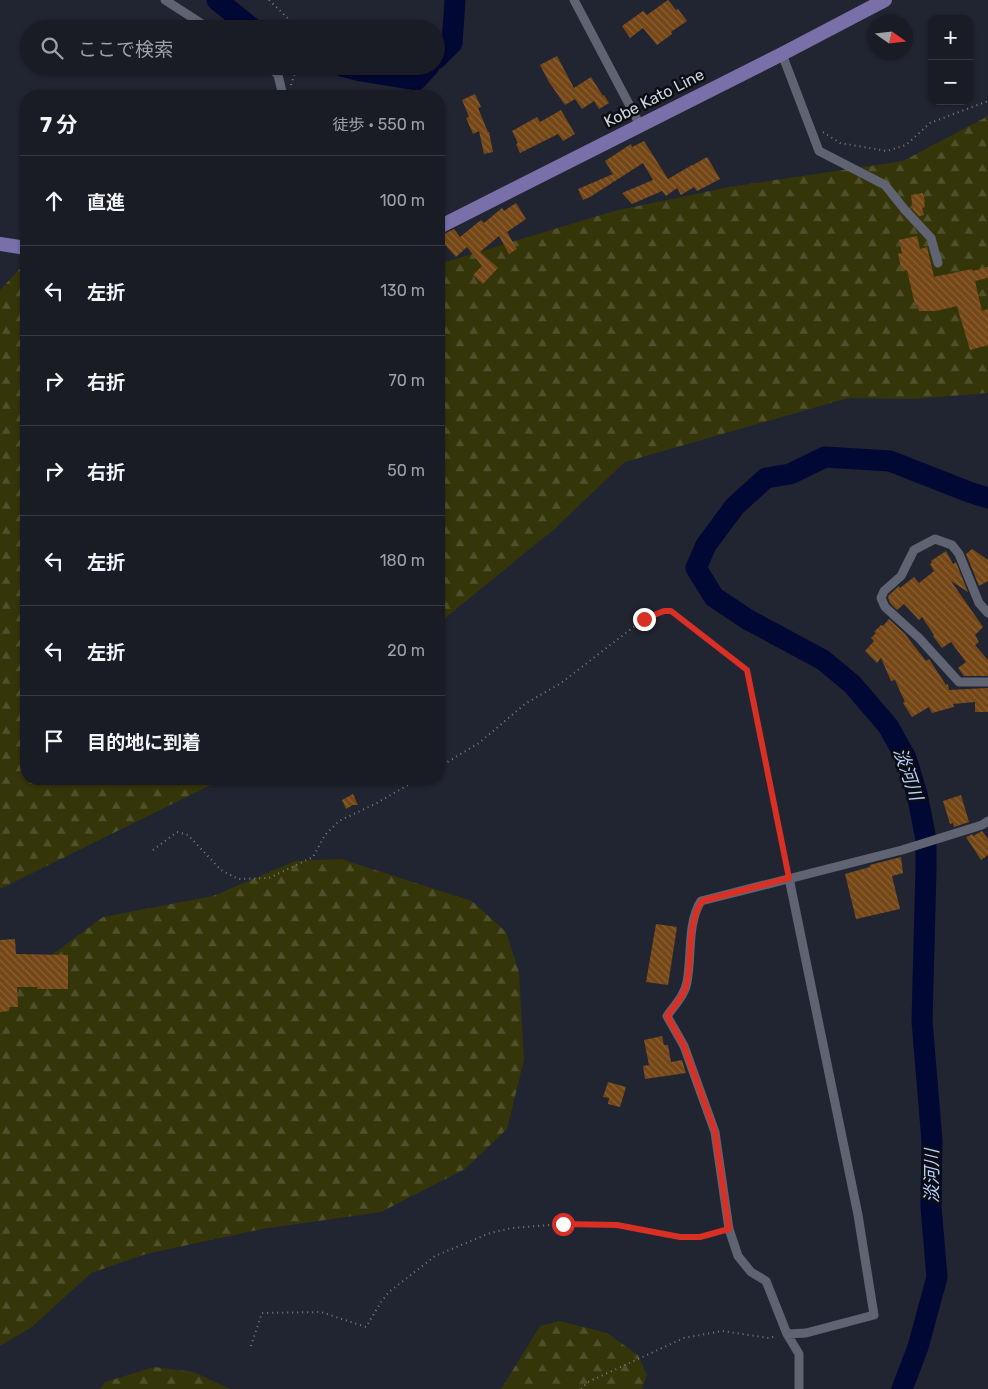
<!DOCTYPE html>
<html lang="ja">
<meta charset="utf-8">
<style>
body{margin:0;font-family:Rubik,"Noto Sans JP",sans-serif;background:#22242d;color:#f1f3f6}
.controls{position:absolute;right:15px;top:15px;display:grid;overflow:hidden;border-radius:10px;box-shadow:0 1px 4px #0004}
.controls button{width:45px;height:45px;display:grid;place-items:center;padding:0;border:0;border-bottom:1px solid #373942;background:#191b25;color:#f1f3f6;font:25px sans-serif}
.compass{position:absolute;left:868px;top:15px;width:45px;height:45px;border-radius:50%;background:#191b25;box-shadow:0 1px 4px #0004;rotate:104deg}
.stop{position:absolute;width:15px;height:15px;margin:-11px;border:4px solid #d93025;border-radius:50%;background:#fff}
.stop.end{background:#d93025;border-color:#fff;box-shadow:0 1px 5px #0008}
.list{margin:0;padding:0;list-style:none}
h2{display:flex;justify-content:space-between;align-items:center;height:65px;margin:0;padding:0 20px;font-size:21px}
h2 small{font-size:16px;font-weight:400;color:#9fa1a7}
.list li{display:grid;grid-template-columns:32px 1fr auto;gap:15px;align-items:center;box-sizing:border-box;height:90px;padding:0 20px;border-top:1px solid #373942}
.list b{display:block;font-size:19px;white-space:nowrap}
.list em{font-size:16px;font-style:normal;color:#9fa1a7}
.icon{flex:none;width:28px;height:28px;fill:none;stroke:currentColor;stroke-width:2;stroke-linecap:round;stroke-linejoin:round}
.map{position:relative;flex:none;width:988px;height:1389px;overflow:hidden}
.search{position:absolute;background:#191b25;box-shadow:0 1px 4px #0004;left:20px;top:20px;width:425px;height:55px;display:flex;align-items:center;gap:12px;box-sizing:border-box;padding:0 18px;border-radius:28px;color:#9fa1a7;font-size:19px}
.panel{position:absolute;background:#191b25;box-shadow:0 1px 4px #0004;left:20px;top:90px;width:425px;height:695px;border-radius:20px}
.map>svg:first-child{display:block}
.forest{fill:url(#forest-firs)}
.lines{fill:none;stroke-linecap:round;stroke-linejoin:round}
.river{stroke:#000833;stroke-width:21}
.building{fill:url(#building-back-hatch)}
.path{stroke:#7a7c87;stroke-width:2;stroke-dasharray:1 4;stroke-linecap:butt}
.street{stroke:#5f6372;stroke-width:9}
.primary{stroke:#7970aa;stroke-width:14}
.route{stroke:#d93025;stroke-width:6}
.labels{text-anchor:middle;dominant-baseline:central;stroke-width:5;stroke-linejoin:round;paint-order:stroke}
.street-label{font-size:16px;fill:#d0d2db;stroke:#0c0d13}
.water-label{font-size:18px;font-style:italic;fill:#b4d1ff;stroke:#0c0d13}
</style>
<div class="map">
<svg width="988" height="1389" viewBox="0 0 988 1389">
<defs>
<pattern id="forest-firs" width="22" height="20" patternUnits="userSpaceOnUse" patternTransform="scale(1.25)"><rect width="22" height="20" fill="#343509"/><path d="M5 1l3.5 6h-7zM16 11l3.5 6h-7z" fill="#50512c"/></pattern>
<pattern id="building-back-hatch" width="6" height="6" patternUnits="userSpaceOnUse" patternTransform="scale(1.25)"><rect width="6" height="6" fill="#764716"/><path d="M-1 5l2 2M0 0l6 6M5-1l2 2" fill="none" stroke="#886137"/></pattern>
</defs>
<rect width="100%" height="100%" fill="#212431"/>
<!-- forest -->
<path class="forest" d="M988,116V393L913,399L848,398L625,462L552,531L439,623V264L614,211L729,187L903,161Z
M26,262V779H223L0,889V290Z
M341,859L472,901L506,932L519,972L524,1060L507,1129L465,1169L381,1212L262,1229L146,1254L91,1273L32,1327L0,1346V993L103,917L213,896L295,861Z
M559,1321L607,1333L638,1355L647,1375L642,1389H501L540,1326Z
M154,1367L194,1372L230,1389H100L105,1382Z"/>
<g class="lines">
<!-- river -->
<path class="river" d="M217,0L253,29
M436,59L452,43L455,0
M342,66L361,71L416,80L429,66
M902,1389L918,1347L937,1277L931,1207L932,1141L922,1021L926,869V839L917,794L906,758L888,726L852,684L823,660L747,619L714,597L696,568L706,545L735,506L766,478L790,474L825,457L890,461L969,492L988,498"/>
</g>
<!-- building -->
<path class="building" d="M668,0L676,10L678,9L687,21L671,32L672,34L657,45L643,28L630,38L622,26L643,11L647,15Z
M557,56L574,88L591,77L603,96L604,95L609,103L599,109L594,101L582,109L575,99L565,105L549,82L540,65Z
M475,94L481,107L478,108L488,132H489L493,152L484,154L479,131L473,134L466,118L469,117L462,100Z
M561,110L575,134L563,141L558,134L520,153L516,144L518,143L512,131L537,117L540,122Z
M644,141L668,179L692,165H693L707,157L720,179L697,191L694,187L681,195L677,188L666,196L662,191L632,204L622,193L653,180L643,163L590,197L583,200L578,189L613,174L605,161L631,144L632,147Z
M923,193L925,202H924L925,207L922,208L924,215L919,216L913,210L911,195Z
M516,203L526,219L507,232L517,249L509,254L499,236L480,252L498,268L483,284L473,275L482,266L467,247L456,257L440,239L446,233L454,229L460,237L481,220L484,223L502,208L504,211Z
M917,236L920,249L927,247L934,277L972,269L973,271L988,267V278L975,281L982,311L988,309V345L970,350L957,306L936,311H919L917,305H915L907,270L902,271L898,254L902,253L899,240Z
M972,549L988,560V581L979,586L966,554Z
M946,551L953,564L956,562L968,592L951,581L983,627L975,635L979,642L975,645L988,660V676H964L958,668L966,662L951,642L942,648L933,636L934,635L922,617L919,620L904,604L897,610L890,603L888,598L889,595L899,586L900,588L914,577L919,583L934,571L930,564L932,563L931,561Z
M889,619L905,634L926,661L929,659L946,685L948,684L949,690L988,688V712H975V702L953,704L954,707L932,713L929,707L912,717L903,703L905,702L895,680L891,681L881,658L877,663L865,651L874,641L871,638L876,633L874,632L881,625L883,626Z
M353,794L358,805H353L346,809L342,800Z
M961,795L969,822L954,827L953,823L950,824L943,801Z
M982,831L988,839V855L981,860L966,837L973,834V836Z
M901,857L903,873L892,876L900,909L856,919L845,874L870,867V865Z
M656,924L677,927L668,985L646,982Z
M15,939L16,954L68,955V989H37V987H17L18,1007H9V1011L0,1012V940Z
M662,1036L664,1045H668L671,1062L682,1060L686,1073L645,1079L643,1066L649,1065L644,1040Z
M608,1082L626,1087L620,1107L608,1104L609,1098L603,1097Z"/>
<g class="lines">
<!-- path -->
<path class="path" d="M269,0L299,29
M291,85L297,66
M823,132L840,143L887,151L906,145L930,123L988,101
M439,767L479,743L525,704L561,683L644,619L664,611H671L747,669L786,867
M153,850L177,832L188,835L221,870L238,879L269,878L313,857L325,835L339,821L377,803L418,779
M251,1346L262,1313L321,1312L366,1327L381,1302L389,1292L435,1256L490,1233L512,1228L563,1224L617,1225L680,1237H700L718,1232
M581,1389L588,1382L684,1338L722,1331L769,1338L777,1336"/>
<!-- street -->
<path class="street" d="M165,0L210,29
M574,0L640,125
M782,54L819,151L885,185L905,210L931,238L938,263
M269,66L278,75L283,96
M988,613L979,603L959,554L952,545L935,539L914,550L901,576L884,591L881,598L885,607L919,638L959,682H988
M787,1334L806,1333L874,1315L858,1215L789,878
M799,1389V1354L787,1334L766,1281L751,1272L738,1256L729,1229L715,1132L684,1046L667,1016C674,1006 685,995 687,982C692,957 687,923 701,901L902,850L982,825L988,821"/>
<!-- primary -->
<path class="primary" d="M439,227L782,54L885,0
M0,244L26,248"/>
</g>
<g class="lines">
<!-- route -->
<path class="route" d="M563,1224L617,1225L680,1237H700L729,1229L715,1132L684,1046L667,1016C674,1006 685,995 687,982C692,957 687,923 702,901L789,878L747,670L671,611H664L644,619"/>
</g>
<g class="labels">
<!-- street labels -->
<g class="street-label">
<text transform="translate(654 98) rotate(-27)">Kobe Kato Line</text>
</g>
<!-- water labels -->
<g class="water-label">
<text transform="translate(908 774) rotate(71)">淡河川</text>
<text transform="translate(932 1176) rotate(-90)">淡河川</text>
</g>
</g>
</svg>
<div class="controls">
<button>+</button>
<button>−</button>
</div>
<svg class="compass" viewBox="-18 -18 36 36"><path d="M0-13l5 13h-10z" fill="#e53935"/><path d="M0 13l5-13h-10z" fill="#9fa1a7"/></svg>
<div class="stop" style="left:563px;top:1224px"></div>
<div class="stop end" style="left:644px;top:619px"></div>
<div class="search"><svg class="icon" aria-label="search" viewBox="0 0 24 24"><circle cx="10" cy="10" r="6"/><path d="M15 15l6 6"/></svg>ここで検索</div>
<section class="panel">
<h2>7 分<small>徒歩 · 550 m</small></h2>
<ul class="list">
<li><svg class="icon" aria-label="ahead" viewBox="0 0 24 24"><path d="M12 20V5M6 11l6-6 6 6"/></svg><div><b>直進</b></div><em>100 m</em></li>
<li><svg class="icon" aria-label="left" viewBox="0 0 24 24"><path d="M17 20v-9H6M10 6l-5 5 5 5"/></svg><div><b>左折</b></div><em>130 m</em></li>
<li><svg class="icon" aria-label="right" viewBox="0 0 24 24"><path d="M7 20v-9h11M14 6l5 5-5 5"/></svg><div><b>右折</b></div><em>70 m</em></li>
<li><svg class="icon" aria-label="right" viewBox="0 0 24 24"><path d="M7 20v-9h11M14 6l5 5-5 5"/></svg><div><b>右折</b></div><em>50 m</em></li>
<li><svg class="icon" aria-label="left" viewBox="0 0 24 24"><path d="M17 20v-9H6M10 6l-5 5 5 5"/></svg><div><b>左折</b></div><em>180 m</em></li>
<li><svg class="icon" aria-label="left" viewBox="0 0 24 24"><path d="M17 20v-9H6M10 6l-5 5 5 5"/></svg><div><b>左折</b></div><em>20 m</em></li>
<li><svg class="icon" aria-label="arrive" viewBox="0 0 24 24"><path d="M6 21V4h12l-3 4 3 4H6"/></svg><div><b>目的地に到着</b></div></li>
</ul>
</section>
</div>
